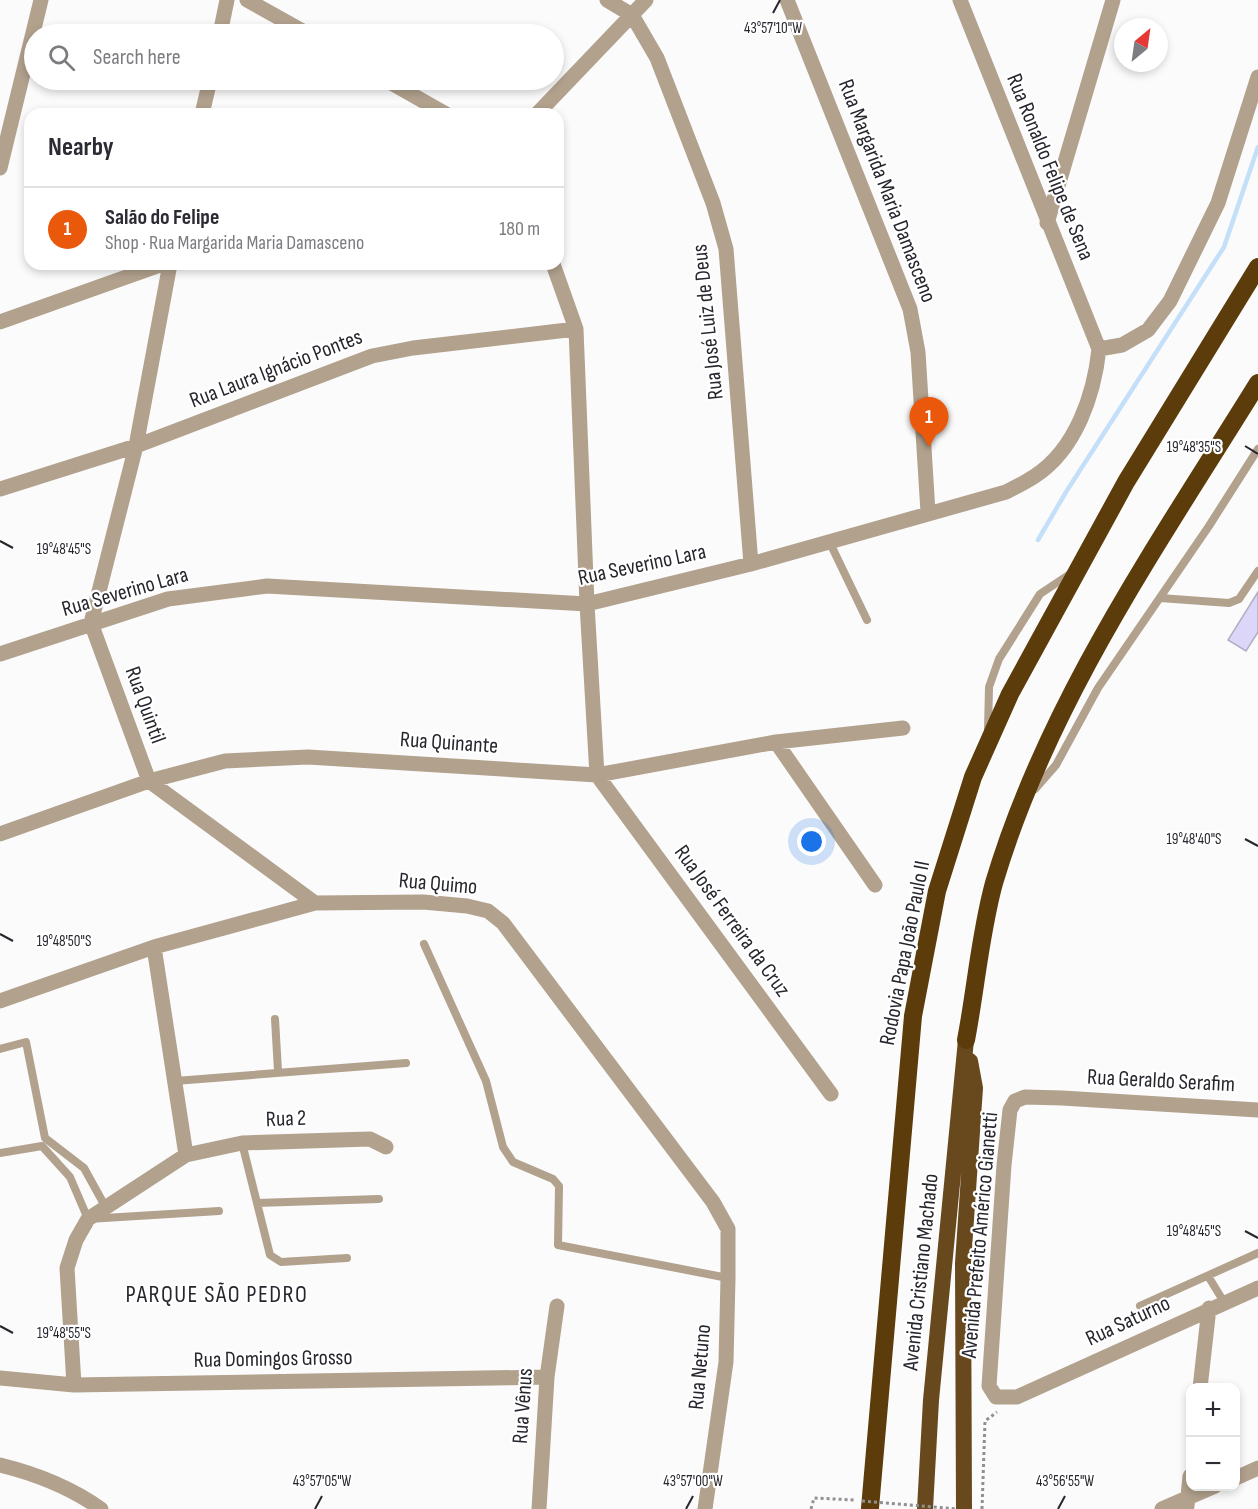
<!DOCTYPE html>
<meta charset="utf-8">
<style>
body{margin:0;font-family:"Sofia Sans Condensed",sans-serif;background:#f2f2f3;color:#2b2b33}
.controls{position:absolute;right:18px;bottom:18px;display:grid;overflow:hidden;border-radius:12px;box-shadow:0 3px 9px #0003}
.controls button{width:54px;height:54px;display:grid;place-items:center;padding:0;border:0;border-bottom:2px solid #e1e1e2;background:#fff;color:#2b2b33;font:30px sans-serif}
.compass{position:absolute;left:1114px;top:18px;width:54px;height:54px;border-radius:50%;background:#fff;box-shadow:0 3px 9px #0003;rotate:29deg}
.you{position:absolute;left:812px;top:842px;width:21px;height:21px;margin:-15px;border:4px solid #fff;border-radius:50%;background:#1a73e8;box-shadow:0 0 0 9px #1a73e833}
.badge{display:grid;place-items:center;width:39px;height:39px;border-radius:50%;background:#ea580c;color:#fff;font-size:20px;font-weight:700}
.pin{position:absolute;translate:-50% -50px;filter:drop-shadow(0 2px 3px #0008)}
.pin::after{content:'';position:absolute;top:32px;width:21px;height:18px;background:inherit;clip-path:polygon(0 0,100% 0,50% 100%)}
.list{margin:0;padding:0;list-style:none}
h2{display:flex;justify-content:space-between;align-items:center;height:78px;margin:0;padding:0 24px;font-size:26px}
h2 small{font-size:20px;font-weight:400;color:#7c7c81}
.list li{display:grid;grid-template-columns:39px 1fr auto;gap:18px;align-items:center;box-sizing:border-box;height:84px;padding:0 24px;border-top:2px solid #e1e1e2}
.list b{display:block;font-size:22px;white-space:nowrap}
.list p{margin:0;font-size:20px;white-space:nowrap;color:#7c7c81}
.list em{font-size:20px;font-style:normal;color:#7c7c81}
.icon{flex:none;width:33px;height:33px;fill:none;stroke:currentColor;stroke-width:2;stroke-linecap:round;stroke-linejoin:round}
.map{position:relative;flex:none;width:1258px;height:1509px;overflow:hidden}
.search{position:absolute;background:#fff;box-shadow:0 3px 9px #0003;left:24px;top:24px;width:540px;height:66px;display:flex;align-items:center;gap:15px;box-sizing:border-box;padding:0 21px;border-radius:33px;color:#7c7c81;font-size:22px}
.panel{position:absolute;background:#fff;box-shadow:0 3px 9px #0003;left:24px;top:108px;width:540px;height:162px;border-radius:18px}
.map>svg:first-child{display:block}
.lines{fill:none;stroke-linecap:round;stroke-linejoin:round}
.stream{stroke:#c4e0f9;stroke-width:4.5}
.building{fill:#dcd7f8;stroke:#b2aec4;stroke-width:1.5}
.path{stroke:#909094;stroke-width:3;stroke-dasharray:3 3;stroke-linecap:butt}
.service{stroke:#b1a18d;stroke-width:8}
.minor{stroke:#b1a18d;stroke-width:15}
.trunk{stroke:#68491e;stroke-width:16}
.motorway{stroke:#5c3c0a;stroke-width:18}
.path-bridge{stroke:#909094;stroke-width:3;stroke-dasharray:3 3;stroke-linecap:butt}
.ticks{fill:none;stroke:#27262e;stroke-width:2}
.labels{text-anchor:middle;dominant-baseline:central;stroke-width:4.5;stroke-linejoin:round;paint-order:stroke}
.street-label{font-size:22px;fill:#27262e;stroke:#fff}
.neighbourhood-label{font-size:24px;letter-spacing:1.5px;fill:#27262e;stroke:#fff}
.ticks-label{font-size:15px;text-anchor:middle;fill:#27262e;stroke:#fff;stroke-width:4.5;stroke-linejoin:round;paint-order:stroke}
</style>
<div class="map">
<svg width="1258" height="1509" viewBox="0 0 1258 1509">
<rect width="100%" height="100%" fill="#fbfbfb"/>
<g class="lines">
<!-- stream -->
<path class="stream" d="M1038,540L1066,492L1224,247L1258,147"/>
</g>
<!-- building -->
<path class="building" d="M1258,592V632L1246,651L1228,640Z"/>
<g class="lines">
<!-- path -->
<path class="path" d="M811,1509L814,1498L855,1500
M982,1509L985,1421L997,1412"/>
<!-- service -->
<path class="service" d="M829,541L867,620
M1160,598L1229,603L1239,599L1258,571
M988,730L989,687L999,659L1040,594L1070,574
M1035,789L1056,765L1098,688L1209,526L1258,449
M424,944L486,1081L503,1147L513,1162L553,1179L559,1186L558,1245L728,1278
M275,1019L278,1071
M0,1049L26,1042L45,1138L84,1168L105,1206
M175,1081L406,1063
M242,1143L270,1255L281,1262L347,1258
M0,1153L42,1146L70,1177L88,1219L219,1211
M257,1203L379,1199
M1208,1276L1224,1302
M1140,1306L1258,1253"/>
<!-- minor -->
<path class="minor" d="M247,0L308,34
M607,0L632,15L657,58L713,203L726,249L751,564
M787,0L910,309L918,352L928,512
M220,34L227,0
M386,80L446,114
M202,114L210,80
M537,114L646,0
M0,168L41,0
M1047,223L1113,0
M170,264L136,446L91,623L149,781L315,903
M553,264L576,329L587,604L597,775L831,1094
M0,322L163,264
M1099,349L1122,345L1148,330L1170,301L1218,203L1258,77
M0,489L136,446L372,356L413,348L576,329
M0,654L168,599L267,586L587,604L751,564L1006,492C1016,487 1026,482 1035,476C1076,449 1094,395 1099,349L960,0
M776,742L875,885
M0,834L149,781L225,761L308,757L597,775L776,742L903,728
M154,947L186,1155
M0,1001L154,947L315,903L423,902L467,906L488,911L503,923L713,1202L728,1229V1278L726,1362L705,1509
M1258,1110L1062,1098L1025,1097L1015,1101L1010,1110L1004,1165L989,1386L996,1397H1017L1258,1288
M0,1378L74,1385L547,1377
M74,1385L67,1268L76,1240L88,1219L186,1155L242,1143L370,1139L386,1147
M1200,1388L1209,1308
M0,1465C37,1474 70,1487 101,1509
M1236,1478L1258,1468
M1187,1506L1190,1476
M539,1509L547,1377L557,1306
M1162,1509L1215,1486"/>
<!-- trunk -->
<path class="trunk" d="M925,1509L931,1400L966,1040
M964,1509L963,1263L975,1088L970,1061"/>
<!-- motorway -->
<path class="motorway" d="M966,1040C976,988 980,934 994,883C1048,701 1159,543 1258,383
M870,1508L913,1016L937,891L973,777L1010,694L1126,482L1258,267"/>
<!-- path-bridge -->
<path class="path-bridge" d="M862,1501L957,1509"/>
</g>
<!-- ticks -->
<path class="ticks" d="M773,13L780,0M1245,446L1258,454M0,541L13,548M1245,839L1258,846M0,934L13,941M1245,1231L1258,1238M0,1326L13,1333M315,1509L322,1496M686,1509L693,1496M1058,1509L1065,1496"/>
<g class="labels">
<!-- street labels -->
<g class="street-label">
<text transform="translate(1050 167) rotate(68)">Rua Ronaldo Felipe de Sena</text>
<text transform="translate(887 191) rotate(69)">Rua Margarida Maria Damasceno</text>
<text transform="translate(708 322) rotate(-96)">Rua José Luiz de Deus</text>
<text transform="translate(276 369) rotate(-21)">Rua Laura Ignácio Pontes</text>
<text transform="translate(642 565) rotate(-12)">Rua Severino Lara</text>
<text transform="translate(125 592) rotate(-16)">Rua Severino Lara</text>
<text transform="translate(145 705) rotate(70)">Rua Quintil</text>
<text transform="translate(449 743) rotate(4)">Rua Quinante</text>
<text transform="translate(438 884) rotate(5)">Rua Quimo</text>
<text transform="translate(732 921) rotate(54)">Rua José Ferreira da Cruz</text>
<text transform="translate(905 953) rotate(-79)">Rodovia Papa João Paulo II</text>
<text transform="translate(1161 1081) rotate(3)">Rua Geraldo Serafim</text>
<text transform="translate(286 1119) rotate(-2)">Rua 2</text>
<text transform="translate(980 1235) rotate(-85)">Avenida Prefeito Américo Gianetti</text>
<text transform="translate(921 1272) rotate(-84)">Avenida Cristiano Machado</text>
<text transform="translate(1128 1321) rotate(-25)">Rua Saturno</text>
<text transform="translate(273 1359) rotate(-1)">Rua Domingos Grosso</text>
<text transform="translate(700 1367) rotate(-85)">Rua Netuno</text>
<text transform="translate(523 1406) rotate(-86)">Rua Vênus</text>
</g>
<!-- neighbourhood labels -->
<g class="neighbourhood-label">
<text x="217" y="1294">PARQUE SÃO PEDRO</text>
</g>
</g>
<g class="ticks-label">
<text x="773" y="33">43°57'10"W</text>
<text x="1194" y="452">19°48'35"S</text>
<text x="64" y="554">19°48'45"S</text>
<text x="1194" y="844">19°48'40"S</text>
<text x="64" y="946">19°48'50"S</text>
<text x="1194" y="1236">19°48'45"S</text>
<text x="64" y="1338">19°48'55"S</text>
<text x="322" y="1486">43°57'05"W</text>
<text x="693" y="1486">43°57'00"W</text>
<text x="1065" y="1486">43°56'55"W</text>
</g>
</svg>
<div class="controls">
<button>+</button>
<button>−</button>
</div>
<svg class="compass" viewBox="-18 -18 36 36"><path d="M0-13l5 13h-10z" fill="#e53935"/><path d="M0 13l5-13h-10z" fill="#7c7c81"/></svg>
<div class="you"></div>
<div class="pin badge" style="left:929px;top:447px">1</div>
<div class="search"><svg class="icon" aria-label="search" viewBox="0 0 24 24"><circle cx="10" cy="10" r="6"/><path d="M15 15l6 6"/></svg>Search here</div>
<section class="panel">
<h2>Nearby<small></small></h2>
<ul class="list">
<li><span class="badge">1</span><div><b>Salão do Felipe</b><p>Shop · Rua Margarida Maria Damasceno</p></div><em>180 m</em></li>
</ul>
</section>
</div>
